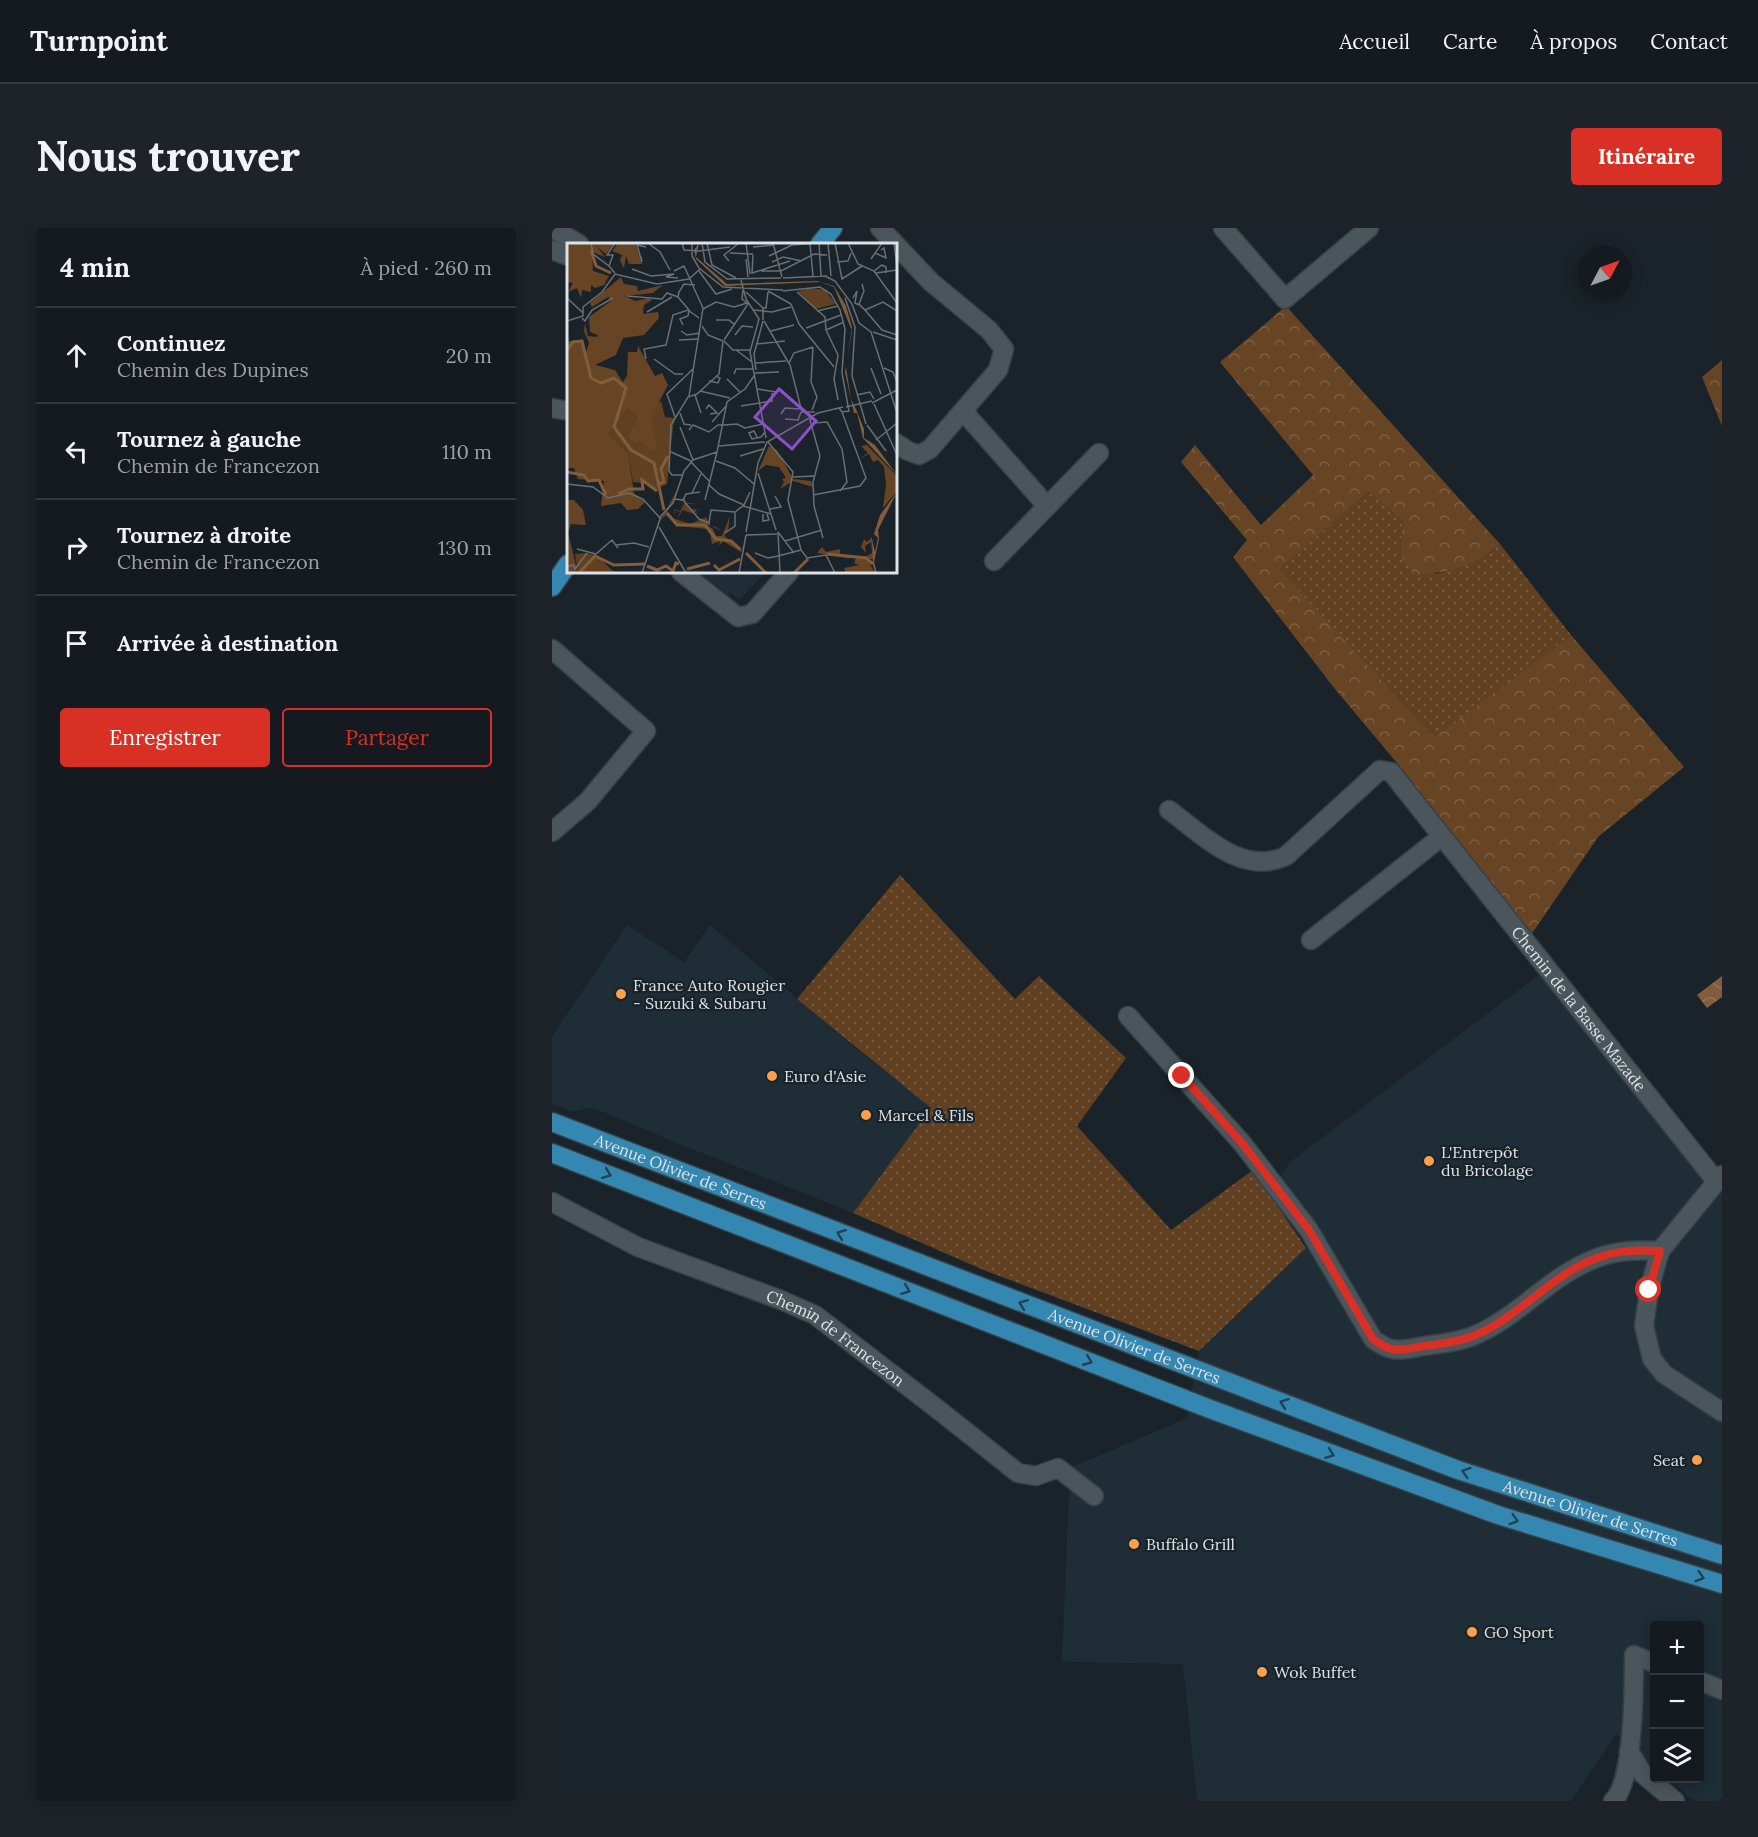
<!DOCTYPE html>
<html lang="fr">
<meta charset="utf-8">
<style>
body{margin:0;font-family:Lora,serif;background:#1d2328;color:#f1f3f6}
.controls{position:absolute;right:18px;bottom:18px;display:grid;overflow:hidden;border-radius:6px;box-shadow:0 3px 15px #0003}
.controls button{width:54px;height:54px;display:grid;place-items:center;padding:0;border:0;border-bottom:2px solid #33383d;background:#141a1f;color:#f1f3f6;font:30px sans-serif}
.compass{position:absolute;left:1026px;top:18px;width:54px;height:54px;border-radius:50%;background:#141a1f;box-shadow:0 3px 15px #0003;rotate:49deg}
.stop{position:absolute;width:18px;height:18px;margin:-14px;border:4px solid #d93025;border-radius:50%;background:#fff}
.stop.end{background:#d93025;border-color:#fff;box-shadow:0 2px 6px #0008}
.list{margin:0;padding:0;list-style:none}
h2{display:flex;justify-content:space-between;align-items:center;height:78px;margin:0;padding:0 24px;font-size:26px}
h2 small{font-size:20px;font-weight:400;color:#9da1a4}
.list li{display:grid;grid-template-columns:39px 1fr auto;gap:18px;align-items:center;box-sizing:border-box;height:96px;padding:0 24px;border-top:2px solid #33383d}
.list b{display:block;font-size:22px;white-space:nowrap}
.list p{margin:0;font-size:20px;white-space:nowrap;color:#9da1a4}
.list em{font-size:20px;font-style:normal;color:#9da1a4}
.actions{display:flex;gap:12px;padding:18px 24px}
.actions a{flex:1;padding:14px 0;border:2px solid #d93025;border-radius:6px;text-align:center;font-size:21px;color:#d93025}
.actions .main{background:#d93025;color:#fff}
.icon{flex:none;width:33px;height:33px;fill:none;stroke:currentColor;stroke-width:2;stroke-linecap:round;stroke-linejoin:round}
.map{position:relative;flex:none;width:1170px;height:1573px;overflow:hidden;border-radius:6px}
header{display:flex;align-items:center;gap:36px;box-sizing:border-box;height:84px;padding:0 30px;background:#141a1f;border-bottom:2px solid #33383d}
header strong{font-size:28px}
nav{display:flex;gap:33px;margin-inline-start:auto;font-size:21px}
.intro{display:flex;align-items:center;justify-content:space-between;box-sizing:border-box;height:144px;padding:0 36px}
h1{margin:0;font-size:42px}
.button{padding:15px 27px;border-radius:6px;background:#d93025;color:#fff;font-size:21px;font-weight:700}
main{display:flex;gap:36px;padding:0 36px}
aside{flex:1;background:#141a1f;border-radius:6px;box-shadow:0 3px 15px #0003}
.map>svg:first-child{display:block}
.built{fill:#1e2d36}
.grass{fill:url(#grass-dots)}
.forest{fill:url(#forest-crowns)}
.water{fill:url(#water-waves)}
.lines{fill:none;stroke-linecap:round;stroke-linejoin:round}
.minor-casing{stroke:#394045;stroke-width:21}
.major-casing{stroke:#394045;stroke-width:21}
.minor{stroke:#4b555c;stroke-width:18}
.major{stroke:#3387b0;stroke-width:18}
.oneway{stroke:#224152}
.route{stroke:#d93025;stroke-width:8}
.poi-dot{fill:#f8a14a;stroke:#1a2329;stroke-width:2}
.labels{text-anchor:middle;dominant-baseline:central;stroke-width:4.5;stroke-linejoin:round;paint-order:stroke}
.poi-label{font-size:16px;fill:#dce2e6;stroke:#1a2329;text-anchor:start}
.street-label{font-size:16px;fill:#dce2e6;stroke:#1a2329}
.inset-river{fill:none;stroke:#815d3c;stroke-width:3}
.inset-road{fill:none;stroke:#686f75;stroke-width:1.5}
.view{fill:#8e50c7;fill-opacity:0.15;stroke:#8e50c7;stroke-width:3}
.inset-edge{fill:none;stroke:#dce2e6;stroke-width:3}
</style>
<header>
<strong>Turnpoint</strong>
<nav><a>Accueil</a><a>Carte</a><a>À propos</a><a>Contact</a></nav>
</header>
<div class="intro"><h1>Nous trouver</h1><a class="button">Itinéraire</a></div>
<main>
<aside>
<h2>4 min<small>À pied · 260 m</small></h2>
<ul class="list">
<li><svg class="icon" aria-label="ahead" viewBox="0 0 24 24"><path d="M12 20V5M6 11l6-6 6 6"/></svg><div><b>Continuez</b><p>Chemin des Dupines</p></div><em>20 m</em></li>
<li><svg class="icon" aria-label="left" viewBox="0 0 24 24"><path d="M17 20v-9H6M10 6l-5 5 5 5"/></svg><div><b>Tournez à gauche</b><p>Chemin de Francezon</p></div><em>110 m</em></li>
<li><svg class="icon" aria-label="right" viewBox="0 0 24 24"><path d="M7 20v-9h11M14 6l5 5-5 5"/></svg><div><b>Tournez à droite</b><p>Chemin de Francezon</p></div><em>130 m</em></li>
<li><svg class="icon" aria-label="arrive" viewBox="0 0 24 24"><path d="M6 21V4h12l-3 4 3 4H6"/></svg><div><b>Arrivée à destination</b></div></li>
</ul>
<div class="actions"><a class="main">Enregistrer</a><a>Partager</a></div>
</aside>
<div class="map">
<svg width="1170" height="1573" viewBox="0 0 1170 1573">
<defs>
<pattern id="grass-dots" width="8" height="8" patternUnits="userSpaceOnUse" patternTransform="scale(1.5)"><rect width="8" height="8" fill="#614021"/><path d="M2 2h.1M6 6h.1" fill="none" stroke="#775b41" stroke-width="1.8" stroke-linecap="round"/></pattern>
<pattern id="forest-crowns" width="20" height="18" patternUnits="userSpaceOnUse" patternTransform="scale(1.5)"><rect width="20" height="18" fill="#674424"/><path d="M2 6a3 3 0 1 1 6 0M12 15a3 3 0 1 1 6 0" fill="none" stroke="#7c5f44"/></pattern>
<pattern id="water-waves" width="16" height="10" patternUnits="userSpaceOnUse" patternTransform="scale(1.5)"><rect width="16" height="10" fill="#815d3c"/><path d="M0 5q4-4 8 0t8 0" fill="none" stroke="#927458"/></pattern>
</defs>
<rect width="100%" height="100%" fill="#1a2329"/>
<!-- built -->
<path class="built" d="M146,344H214L187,372L178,364L176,367Z
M75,697L132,734L158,697L311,826L380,880L301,985L120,913L54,885L37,880L21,884L0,876V808Z
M987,747L1145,944L1167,965L1170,962V1573H1142L1116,1551L1148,1550V1398H1102V1539L1064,1506L1019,1573H645L631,1436L510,1434L518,1240L635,1190L647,1123L767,1007L728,949L738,934Z"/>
<!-- grass -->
<path class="grass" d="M816,264L851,293L848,326L884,346C907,339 930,333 948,316L1019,407L882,511L726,341Z
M348,647L463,771L487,748L574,830L525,898L619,1002L701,942L754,1020L647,1123L434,1043L301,985L379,880L245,771Z"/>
<!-- forest -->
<path class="forest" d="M734,78L948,316C924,338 893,346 862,347L848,326L851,293L816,264L727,341L882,510L1019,407L1132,539L1046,609L979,707L850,541L783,461L681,329L695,312L629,234L643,217L709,297L761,247L668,134Z
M1170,132V198L1150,149Z"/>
<!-- water -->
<path class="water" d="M1170,748V769L1155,780L1145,767Z"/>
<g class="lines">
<defs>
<g id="minor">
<path d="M0,0L27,16"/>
<path d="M328,0L379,54L437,102L452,121L446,142L378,221L367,227L356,223L344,215"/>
<path d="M671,0L733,71L817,0"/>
<path d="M0,22L16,28"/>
<path d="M0,180L11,182"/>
<path d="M411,183L495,278"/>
<path d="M442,333L547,225"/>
<path d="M129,344L186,389L200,386L237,344"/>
<path d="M0,421L94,503L36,573L0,604"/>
<path id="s1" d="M617,582C650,606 690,649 734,628L828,542L839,544L1164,953"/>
<path d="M759,712L889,609"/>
<path d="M576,788L690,915L757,1002L821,1111C840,1126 849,1122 872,1118C887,1116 907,1114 921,1108C966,1090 998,1047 1045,1030C1066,1022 1085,1022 1108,1023"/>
<path d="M1170,947L1108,1023L1097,1062L1092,1098L1100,1131L1112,1146L1170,1184"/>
<path id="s2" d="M0,974L86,1019L229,1072L263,1087L388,1183L466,1245L484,1248L506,1240L542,1268"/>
<path d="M1148,1453L1170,1462"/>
<path d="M1077,1523L1091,1546L1123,1573"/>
<path d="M1061,1573C1082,1555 1082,1456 1082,1427L1102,1435"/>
</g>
<g id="major">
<path d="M268,16L281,0"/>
<path d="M0,359L16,336"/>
<path id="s3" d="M0,894L906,1242L1170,1327"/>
<path d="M0,925L658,1181L851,1252L946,1287L1170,1356"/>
</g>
</defs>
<!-- minor casing -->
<use href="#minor" class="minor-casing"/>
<!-- major casing -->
<use href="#major" class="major-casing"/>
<!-- minor -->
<use href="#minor" class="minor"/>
<!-- major -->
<use href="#major" class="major"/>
</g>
<!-- one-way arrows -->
<defs><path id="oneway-chevron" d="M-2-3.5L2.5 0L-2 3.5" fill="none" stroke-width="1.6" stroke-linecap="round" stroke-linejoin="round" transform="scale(1.5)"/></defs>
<g class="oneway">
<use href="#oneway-chevron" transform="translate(55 946) rotate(21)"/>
<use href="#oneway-chevron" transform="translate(289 1006) rotate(-159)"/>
<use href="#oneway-chevron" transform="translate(354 1062) rotate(21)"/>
<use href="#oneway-chevron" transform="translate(471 1076) rotate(-159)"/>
<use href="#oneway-chevron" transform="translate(536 1133) rotate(22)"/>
<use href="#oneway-chevron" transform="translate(732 1175) rotate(-159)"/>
<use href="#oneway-chevron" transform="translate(778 1226) rotate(20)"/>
<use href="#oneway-chevron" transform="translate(914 1244) rotate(-162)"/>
<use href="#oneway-chevron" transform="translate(962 1292) rotate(17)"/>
<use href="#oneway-chevron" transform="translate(1148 1349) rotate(17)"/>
</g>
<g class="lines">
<!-- route -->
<path class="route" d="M630,848L690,915L757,1002L821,1111C840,1126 849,1122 872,1118C888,1116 906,1114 921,1108C967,1090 998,1047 1045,1030C1066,1022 1085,1022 1108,1023L1097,1062"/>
</g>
<!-- markers -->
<g class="poi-dot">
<circle cx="69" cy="766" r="6"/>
<circle cx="220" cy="848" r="6"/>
<circle cx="314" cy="887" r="6"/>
<circle cx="877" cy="933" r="6"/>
<circle cx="1145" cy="1232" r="6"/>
<circle cx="582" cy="1316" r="6"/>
<circle cx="920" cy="1404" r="6"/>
<circle cx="710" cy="1444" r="6"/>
</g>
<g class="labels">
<!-- poi labels -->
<g class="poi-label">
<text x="81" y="757">France Auto Rougier<tspan x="81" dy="18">- Suzuki &amp; Subaru</tspan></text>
<text x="232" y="848">Euro d'Asie</text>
<text x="326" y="887">Marcel &amp; Fils</text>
<text x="889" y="924">L'Entrepôt<tspan x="889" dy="18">du Bricolage</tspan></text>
<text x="1133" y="1232" text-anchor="end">Seat</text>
<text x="594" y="1316">Buffalo Grill</text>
<text x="932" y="1404">GO Sport</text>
<text x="722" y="1444">Wok Buffet</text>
</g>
<!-- street labels -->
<g class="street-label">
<text stroke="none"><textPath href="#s1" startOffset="574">Chemin de la Basse Mazade</textPath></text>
<text stroke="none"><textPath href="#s3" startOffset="138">Avenue Olivier de Serres</textPath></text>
<text stroke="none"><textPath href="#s2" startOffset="316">Chemin de Francezon</textPath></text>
<text stroke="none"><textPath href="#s3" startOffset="624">Avenue Olivier de Serres</textPath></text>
<text stroke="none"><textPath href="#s3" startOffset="1110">Avenue Olivier de Serres</textPath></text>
</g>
</g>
<!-- overview -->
<g transform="translate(15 15)">
<rect width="330" height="330" fill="#1a2329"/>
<path d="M94,158L98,174L107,175L100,241L88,247L78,240L66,239L61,210L42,191L61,166L70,175L60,194L68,202L76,199L90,202L83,174L85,165ZM110,247L107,256L116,257L117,253L119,260H130L119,261L124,266L135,267H129L130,273L128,268L127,271L115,267L111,276L113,269L108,267L107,272V266L113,268L118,259L108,256L100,269L103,274L123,281L139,274L144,283L149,284L154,288L142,282L139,286L112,283L99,272L93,278ZM19,310L29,312L48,330H11L8,311Z" fill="#614021"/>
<path d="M0,0H47L39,11L30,4L38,14L25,9L26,28L42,33L37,42L28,45L24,42V49L15,47L14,55L10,45L1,49L6,40L0,39ZM51,0H68L75,21H62L59,13L57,25L53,18L55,12L45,8ZM54,34L57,41L70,43L71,48L96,42L86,50L58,53L68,58L82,55L85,57L77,62L76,71L91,69L92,75L77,92L56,95L49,112L28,122L48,127L56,139L60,133L61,109H70L71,103L88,133L95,130L101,142L84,174L91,207H81L76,199L68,202L60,194L70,175L61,166L42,191L61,210L67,250L78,259L71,266L60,267L54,260L34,263L37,238L11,236L7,225H0L1,98L15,99L19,110L22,100L17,88L18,80L21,93L29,94L31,92L23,89L22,74L44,58L41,54L25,64L23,60ZM300,202L330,233V248L316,265L319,242L317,224L311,217L306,219L302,211L292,216L301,210L294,203ZM202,203L210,207L226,236L244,238L246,244L226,238L213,246L217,239L215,236L219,235L212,224L199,222L191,228ZM0,257H7L16,267L19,282L4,281L1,290L11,330H0ZM163,273L161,288L157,293L175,306L174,309L156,298L152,303L153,298L145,301L142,283L133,280V278L146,286L149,293H155ZM305,294L306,316H300L308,330H279L277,325L292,322L287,320L289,315H281L250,310L255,304L259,309L273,306V311L281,314L300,313L305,310L304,299L298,303L299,310L294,304L297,296L300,299Z" fill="#674424"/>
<path d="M244,45L258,47L269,61L248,66L231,48Z" fill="#614021"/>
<path d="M132,0L129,14L160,41L250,38L267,43L279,63L285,84L279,124L284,156L289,166L297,186V195L308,202L330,232L296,195L290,170H287L278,129L285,88L267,44L253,39L158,43L129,16L127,7ZM330,249L311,287L312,296L307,319L310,330H308L306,322L305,296L308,309L311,295L307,291L313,272Z" fill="#815d3c"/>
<path class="inset-river" d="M24,7L29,23L44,30M0,107L6,99L15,98L24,135L34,140L47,135L59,145L47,184L64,207L87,220L97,267M0,229L17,232L21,238L32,237L39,252M91,241L97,239L94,226L101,213M51,251L62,246H76L75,237L90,248M100,270L110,282H138L149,296L164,298L173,306M179,310L199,330M260,311L299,315L306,321M147,322L152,327L173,316M80,323L90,327L99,323L106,328L109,320L112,321M120,326L143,320M12,330L28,313L47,322L78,321M227,330L241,316"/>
<path class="inset-road" d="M24,0L26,11L42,23M48,0L40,12H46L42,23L48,30M81,0L93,9L103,27M115,0L117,7L132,8L163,4M125,0V13L132,25L156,44L216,47M135,0L138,19L160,36L214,35M140,0L145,22L169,35M179,0L183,31M206,0L215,34M252,0L254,33M261,0L264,33M268,0L275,36L295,23M281,0L291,21L307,28L330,60M327,0L330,24M243,1L246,33M186,4L207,2M163,10L186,11M308,10L319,15L317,5L314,7M202,13L225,2L249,0M74,14L75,19L70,2L79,4M179,16L181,34M304,16L315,0M162,18L157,12L172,0M205,19L216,14L235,18M270,19L281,18L284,10M65,26L84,33L107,31L99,34L111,35M107,28L117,23L136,65L122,153M132,28L149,51L165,46M194,28H214L247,11L260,12M307,28L315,22L319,24V30M185,30L223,18M309,30L330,27M185,31L186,12M258,33L268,38L285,61L292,80L304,89L330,170M216,35L260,33M174,37L179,56L192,76L183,109L199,195M295,41L297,48L292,61L298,67L316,59L330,68M201,48L224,61M216,48L253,44L264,51L273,67L278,86L275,130L282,168L275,169L272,165M179,49L196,65V77M230,49L258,74L259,87L271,112L267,136L271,157M60,53L95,56L100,50L111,54M0,55L16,70M278,55L288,84L285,133L299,181M286,55L290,48L288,60L292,62M224,61L232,81L267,124M196,65H199L201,49M136,66L149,59L167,64L180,60M187,67L205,69L224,64M298,67L315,87L330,92M250,68L271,63M80,69L105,54M15,75L18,78L25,67L46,55M149,77H162L168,82M0,78L16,73V64L35,49L48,31L90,41L122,36L133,26M197,78L223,122L235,169H248M116,82L113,76L121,73L122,67L111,54L112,49L117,41L128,42M135,83L141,92L156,98M239,85L274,72M259,87L277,79M114,88L120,92L133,90M204,88L227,82M306,89L330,97M168,92L175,83L186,84M112,97L131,96M157,97L181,61L175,56L176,47M157,98L166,107H183M189,101L218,98M169,107L185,119M79,116L77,106L99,102L106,72L121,67L132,75M87,116L108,131H116M189,120L219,118M222,120L227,110L246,104M304,125L314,151M317,125L326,129L330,139M189,127L187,111L196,78M188,130L212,129M167,131L169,126H186M160,136L173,149M142,138L151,140L153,135L149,133M190,146L209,149M133,148L163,155M128,152L134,170M290,152L303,149L307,156M305,160L330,147M307,161L330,212M174,163L205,158V150M279,164L305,158M139,166L142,162L150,170L143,171M245,167L250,154L244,139L246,104M113,170L117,181L124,182M214,171L218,165L234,166M108,174L100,151L126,126M247,175L243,177L253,213L246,239L247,263L256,295M218,176L231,177L234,169M145,179L159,163M246,180L260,179L275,206L280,239L273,248M157,182L170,181L178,185L196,181M300,182L319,208M113,184L126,217M122,187L126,182L142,189L151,182H157M190,194L187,188L182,190L185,196L194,194L198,189M309,197L330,180M201,199L226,229L221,257L234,307L240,315L259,312L268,330M152,203L198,199M104,209L124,218M173,213L196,206M149,218L168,225L187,241M124,219L143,239M191,230L209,287M116,232H105L102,228L104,182L121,154L130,151L152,131L156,98M226,234L247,233M0,241L26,244L41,255L62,250L76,256L93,275M142,242L152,251L177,262L183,249M125,250L134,231M246,252L293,243L299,235L275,169M107,256L116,257L119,251L133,249M116,257L132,276L142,280L144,267L168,269L177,262M138,257L150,209M176,263L204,271M203,266L214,264L208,253M196,271V278L202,277L200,271M92,284L119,330M179,289L191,220L200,199L251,170L276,164M211,289L213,330M211,289L227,310M158,290L168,283V269M179,292L210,291M218,298L255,287M49,302L67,300L82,304M10,306L29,311L45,297L51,305M188,310L201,315L211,313M211,313L234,307M0,324L6,322L8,326L20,310M75,330L94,273L106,260L117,228L126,217L150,209L160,159L178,146L187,133M172,330L179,292"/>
<path class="view" d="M212,146L249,178L225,206L188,174Z"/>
<rect width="330" height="330" class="inset-edge"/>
</g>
</svg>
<div class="controls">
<button>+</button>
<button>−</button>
<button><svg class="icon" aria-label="layers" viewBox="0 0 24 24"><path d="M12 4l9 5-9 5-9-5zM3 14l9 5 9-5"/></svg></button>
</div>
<svg class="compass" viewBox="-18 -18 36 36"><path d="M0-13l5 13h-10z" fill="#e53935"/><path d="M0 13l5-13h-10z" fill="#9da1a4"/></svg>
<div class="stop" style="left:1097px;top:1062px"></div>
<div class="stop end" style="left:630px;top:848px"></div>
</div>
</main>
